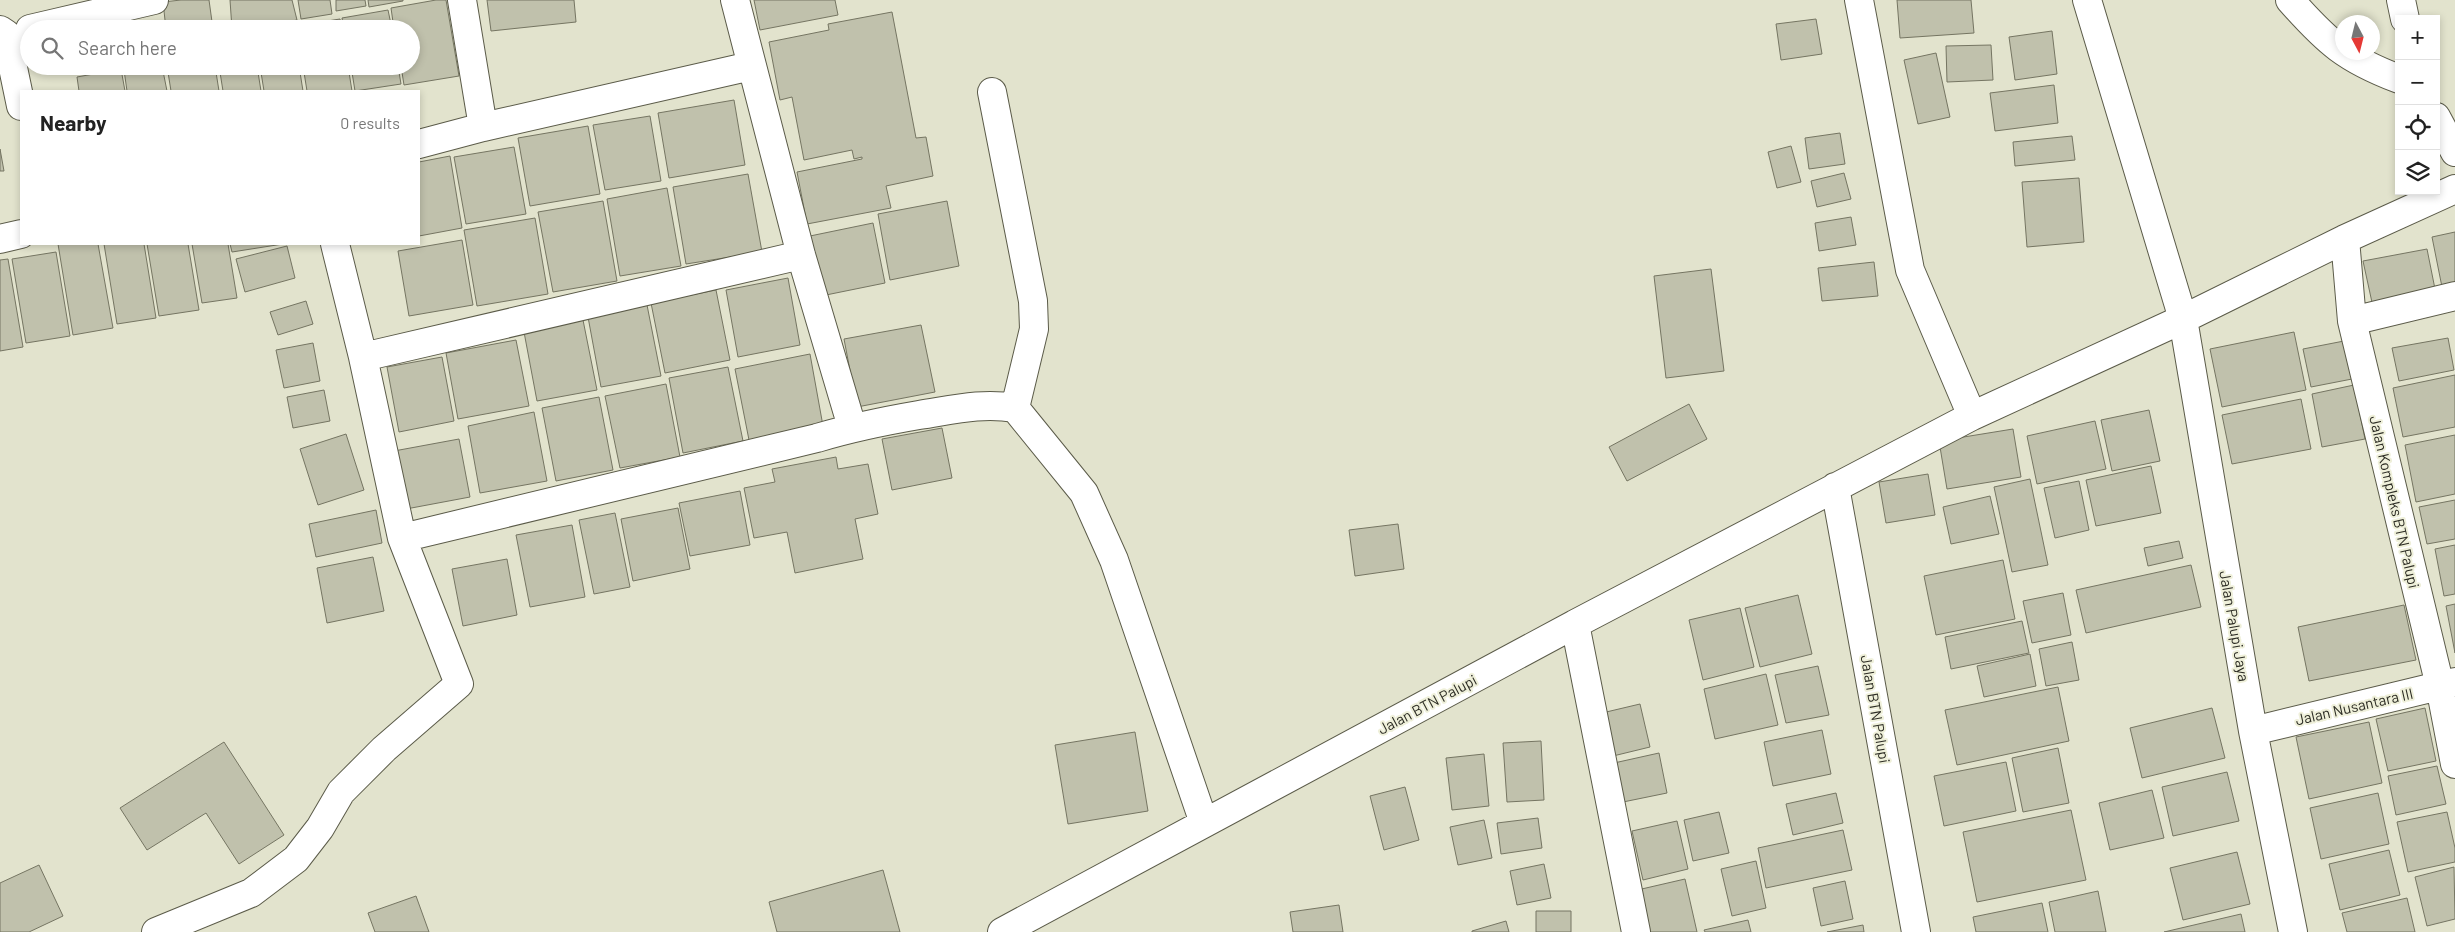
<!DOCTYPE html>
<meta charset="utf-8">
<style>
body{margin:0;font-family:Barlow,sans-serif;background:#f6f6f6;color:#222}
.controls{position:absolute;right:15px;top:15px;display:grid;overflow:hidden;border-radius:0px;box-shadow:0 2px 8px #0003}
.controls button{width:45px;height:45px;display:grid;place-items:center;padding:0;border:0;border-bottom:1px solid #e0e0e0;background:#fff;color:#222;font:25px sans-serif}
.compass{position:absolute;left:2335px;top:15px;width:45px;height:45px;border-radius:50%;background:#fff;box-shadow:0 2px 8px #0003;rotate:173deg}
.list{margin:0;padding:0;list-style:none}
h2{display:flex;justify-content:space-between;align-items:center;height:65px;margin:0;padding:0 20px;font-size:21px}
h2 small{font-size:16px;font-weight:400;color:#767676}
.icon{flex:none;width:28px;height:28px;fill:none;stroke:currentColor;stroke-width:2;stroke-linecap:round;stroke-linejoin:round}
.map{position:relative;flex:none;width:2455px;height:932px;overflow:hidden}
.search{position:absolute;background:#fff;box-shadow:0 2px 8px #0003;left:20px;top:20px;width:400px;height:55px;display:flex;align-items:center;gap:12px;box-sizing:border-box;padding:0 18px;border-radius:28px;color:#767676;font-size:19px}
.panel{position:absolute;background:#fff;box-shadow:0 2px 8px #0003;left:20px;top:90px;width:400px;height:155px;border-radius:0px}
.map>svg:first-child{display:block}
.building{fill:#c0c1ac;stroke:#757562}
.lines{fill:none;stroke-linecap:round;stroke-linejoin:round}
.street-casing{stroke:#5b5b49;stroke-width:30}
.street{stroke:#fff;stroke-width:28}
.labels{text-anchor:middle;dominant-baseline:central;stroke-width:4;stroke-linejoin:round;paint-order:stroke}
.street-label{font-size:15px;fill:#2b2b23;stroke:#eff0da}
</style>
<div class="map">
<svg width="2455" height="932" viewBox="0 0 2455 932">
<rect width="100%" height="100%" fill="#e2e3cd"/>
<!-- building -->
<path class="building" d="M181,0H209L213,29H166L163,2Z
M230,0H292L297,20L248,29H232Z
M298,0H330L332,14L301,19Z
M336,0H365L366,6L336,11Z
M368,0H403V1L369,7Z
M436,0H446L459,76L404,85L401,66H411V29H394L391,8Z
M487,0H574L576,22L491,31Z
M754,0H835L838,15L760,30Z
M1897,0H1971L1974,33L1900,38Z
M127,9L132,29H103L102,17Z
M388,10L392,29H344L342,18Z
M892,12L916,138L926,137L933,176L886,186L891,208L807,224L797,172L862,159V157L854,159L852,150L804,160L792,97L780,100L769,42L829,30L828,24Z
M340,19L342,29H297L296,26Z
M1816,19L1822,54L1781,60L1776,24Z
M2052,31L2057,74L2015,80L2009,37Z
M1991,45L1993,80L1947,82L1946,46Z
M1936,53L1950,117L1918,124L1904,60Z
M148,66H162L167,91H127L124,70Z
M167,66H215L219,91H171Z
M219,66H257L261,91H223Z
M260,66H299L303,91H264Z
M303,66H348L352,91H307Z
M351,66H398L401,84L355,91Z
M121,69L125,91H79L77,77Z
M2054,85L2058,123L1995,131L1990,93Z
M734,100L745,165L669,178L658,113Z
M650,116L661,181L605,190L593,125Z
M588,126L600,194L530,206L518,138Z
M1840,133L1845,164L1809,169L1805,138Z
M2072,136L2075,160L2015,166L2013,142Z
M1791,146L1801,182L1777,188L1768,152Z
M514,147L526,214L466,224L454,157Z
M0,149L4,171H0Z
M450,156L462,228L419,236V162Z
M1844,173L1851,199L1817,207L1811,181Z
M748,174L762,252L686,264L673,187Z
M2079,178L2084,242L2027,247L2022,182Z
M667,188L681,266L620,276L607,199Z
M603,201L617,281L553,292L538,212Z
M947,201L959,266L890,280L878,214Z
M1851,217L1856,245L1819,251L1815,223Z
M535,218L548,294L477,306L464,230Z
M873,223L885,283L821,296L810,236Z
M2455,232V290L2443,292L2432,237Z
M462,240L473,305L409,316L398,251Z
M58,244H98L113,328L73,335Z
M104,244H144L156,318L117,324Z
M147,244H188L199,310L159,316Z
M192,244H228L237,298L202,303Z
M230,244H283L232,252Z
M287,246L295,278L245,292L236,259Z
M2427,249L2436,294L2373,307L2363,261Z
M56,252L70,336L26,343L12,259Z
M8,259L23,347L0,351V260Z
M1874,262L1878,296L1822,301L1818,268Z
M1711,269L1724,371L1666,378L1654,276Z
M788,278L800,345L738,357L726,290Z
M716,290L730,360L665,373L651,303Z
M306,301L313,324L278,335L270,312Z
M647,305L661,376L601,387L588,317Z
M583,320L597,390L537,401L524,332Z
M921,325L935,392L857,407L844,339Z
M2294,332L2306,390L2222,407L2210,349Z
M2448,338L2454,370L2399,381L2392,348Z
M516,340L529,406L458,419L446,353Z
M2344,341L2352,379L2311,387L2303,349Z
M313,343L320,381L284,388L276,350Z
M810,354L823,426L749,440L735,369Z
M442,357L454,421L399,432L387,367Z
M728,367L743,441L683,453L669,378Z
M2455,375V427L2403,437L2393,388Z
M666,384L680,457L620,468L605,396Z
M2354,385L2365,439L2322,447L2312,394Z
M324,390L330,421L293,428L287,397Z
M599,397L613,470L556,481L542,408Z
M2301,399L2311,449L2232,464L2222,415Z
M1689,404L1707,439L1627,481L1609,447Z
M2149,410L2160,461L2112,471L2101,420Z
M534,412L547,481L480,493L468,426Z
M2095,421L2106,469L2037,484L2027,436Z
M942,428L952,478L892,490L882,439Z
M2013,429L2021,477L1947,489L1939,441Z
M346,434L364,490L318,505L300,449Z
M2455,435V494L2416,502L2405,445Z
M459,439L470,497L406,509L394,451Z
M836,457L838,469L868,464L878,514L855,519L863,559L795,573L787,532L754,538L744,488L775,482L772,469Z
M2151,466L2161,513L2096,526L2086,480Z
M1928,474L1935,515L1886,523L1879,482Z
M2030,479L2048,565L2012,572L1994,487Z
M2079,481L2089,530L2055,538L2044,488Z
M740,491L750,545L690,556L679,503Z
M1990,496L1999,534L1951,544L1943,507Z
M2455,500V539L2427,544L2419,507Z
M678,508L690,569L633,581L621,519Z
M376,510L382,543L316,557L309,524Z
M615,513L630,587L594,594L579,520Z
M1398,524L1404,569L1355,576L1349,530Z
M572,525L585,597L530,607L516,535Z
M2179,541L2183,558L2148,566L2144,548Z
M2455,545V594L2444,596L2435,549Z
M373,557L384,611L327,623L317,568Z
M507,559L517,615L463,626L452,569Z
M2003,560L2015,619L1936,635L1924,576Z
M2191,565L2201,607L2086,633L2076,590Z
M2063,593L2071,635L2032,643L2023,601Z
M1798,595L1812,654L1760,667L1745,608Z
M2455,604V653L2446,606Z
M2404,605L2416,660L2309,681L2298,627Z
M1740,608L1754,667L1703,680L1689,620Z
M2022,621L2029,653L1951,669L1945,637Z
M2072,642L2079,680L2046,686L2039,649Z
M2030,654L2036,686L1984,697L1977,666Z
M1818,666L1829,715L1786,723L1775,675Z
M1766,674L1778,725L1715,739L1704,689Z
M2058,687L2069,741L1957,765L1945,710Z
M1640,704L1650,747L1613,756L1602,713Z
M2212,708L2225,758L2142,778L2130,728Z
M2425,708L2436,761L2388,771L2376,719Z
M2369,722L2382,783L2309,799L2296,737Z
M1822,730L1831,774L1773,786L1764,742Z
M1135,732L1148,811L1068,824L1055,745Z
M1541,741L1544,800L1507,802L1503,743Z
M224,742L284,835L239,864L206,813L147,850L120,808Z
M2058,748L2069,803L2023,812L2012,758Z
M1659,753L1667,793L1623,802L1614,763Z
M1484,754L1489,806L1452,810L1446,758Z
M2006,762L2016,811L1944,826L1934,776Z
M2437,766L2446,804L2396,815L2388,776Z
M2227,772L2239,821L2173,836L2162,787Z
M1405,787L1419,840L1384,850L1370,796Z
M2152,790L2164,838L2110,850L2099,803Z
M1836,793L1843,823L1793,835L1786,804Z
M2378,793L2389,844L2321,859L2310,808Z
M2071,810L2086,880L1977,902L1963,832Z
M1719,812L1729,853L1693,861L1684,820Z
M2447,812L2455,848V862L2408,872L2397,822Z
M1538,818L1542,848L1501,854L1497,823Z
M1484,820L1492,858L1458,865L1450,827Z
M1677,821L1688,869L1643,880L1632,831Z
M1843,830L1852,870L1766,888L1758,848Z
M2389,850L2400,895L2340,910L2329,864Z
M2237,852L2250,904L2183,920L2170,868Z
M1756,861L1766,908L1732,916L1721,869Z
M1544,864L1551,898L1517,905L1510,871Z
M39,865L63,916L29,932H0V883Z
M2454,867L2455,919L2427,926L2415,877Z
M883,870L900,932H777L769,902Z
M1685,879L1697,932H1642L1633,891Z
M1845,881L1853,919L1821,926L1813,888Z
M2098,891L2106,932H2055L2049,902Z
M416,896L429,932H375L368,913Z
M2407,898L2415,932H2347L2342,913Z
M2042,903L2048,932H1976L1973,917Z
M1339,905L1343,932H1293L1290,912Z
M1536,911H1571V932H1536Z
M2241,914L2245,932H2164Z
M1748,920L1751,932H1705L1704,930Z
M1506,921L1509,932H1472V931Z
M1863,925L1864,932H1827Z"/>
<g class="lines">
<defs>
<path id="street" d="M735,0L801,255L852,427
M1859,0L1910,270L1972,416
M2087,0L2183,319L2253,731L2293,932
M2290,0C2327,42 2346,59 2399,79
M2401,0L2405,19
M30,29L154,0
M0,30L6,34L21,106
M992,92L1033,301L1034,329L1015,408
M2436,117L2455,152
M483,127L751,66
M419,144L483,127L462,0
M0,239L21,234
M2345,239L2352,321L2440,686L2455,764
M2352,321L2455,296
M363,357L801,255
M1835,487L1916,932
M402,538L817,438C850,428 884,421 919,415C952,410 982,402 1015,408L1084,493L1114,560L1204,823
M1575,624L1972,416L2183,319L2345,239L2455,189
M2253,731L2455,682
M156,932L251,893L296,859L320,828L341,792L384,749L459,684L402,538L363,357L335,244
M1002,932L1575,624L1636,932"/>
</defs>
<!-- street casing -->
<use href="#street" class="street-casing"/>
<!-- street -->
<use href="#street" class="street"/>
</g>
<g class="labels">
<!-- street labels -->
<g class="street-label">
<text transform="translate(2395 502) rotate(77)">Jalan Kompleks BTN Palupi</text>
<text transform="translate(2235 626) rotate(80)">Jalan Palupi Jaya</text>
<text transform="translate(1427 704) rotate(-28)">Jalan BTN Palupi</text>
<text transform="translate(2354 706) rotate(-13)">Jalan Nusantara III</text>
<text transform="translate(1876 709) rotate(80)">Jalan BTN Palupi</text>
</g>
</g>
</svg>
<div class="controls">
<button>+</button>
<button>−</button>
<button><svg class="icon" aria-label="locate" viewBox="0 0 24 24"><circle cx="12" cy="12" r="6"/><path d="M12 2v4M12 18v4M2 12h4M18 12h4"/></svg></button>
<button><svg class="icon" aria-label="layers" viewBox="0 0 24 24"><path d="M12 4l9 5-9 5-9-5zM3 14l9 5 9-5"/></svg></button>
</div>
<svg class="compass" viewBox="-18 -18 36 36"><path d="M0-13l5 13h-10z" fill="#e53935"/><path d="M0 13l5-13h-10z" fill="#767676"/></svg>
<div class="search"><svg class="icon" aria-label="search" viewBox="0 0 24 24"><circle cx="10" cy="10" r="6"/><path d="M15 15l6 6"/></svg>Search here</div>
<section class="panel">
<h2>Nearby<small>0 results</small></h2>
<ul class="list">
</ul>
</section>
</div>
